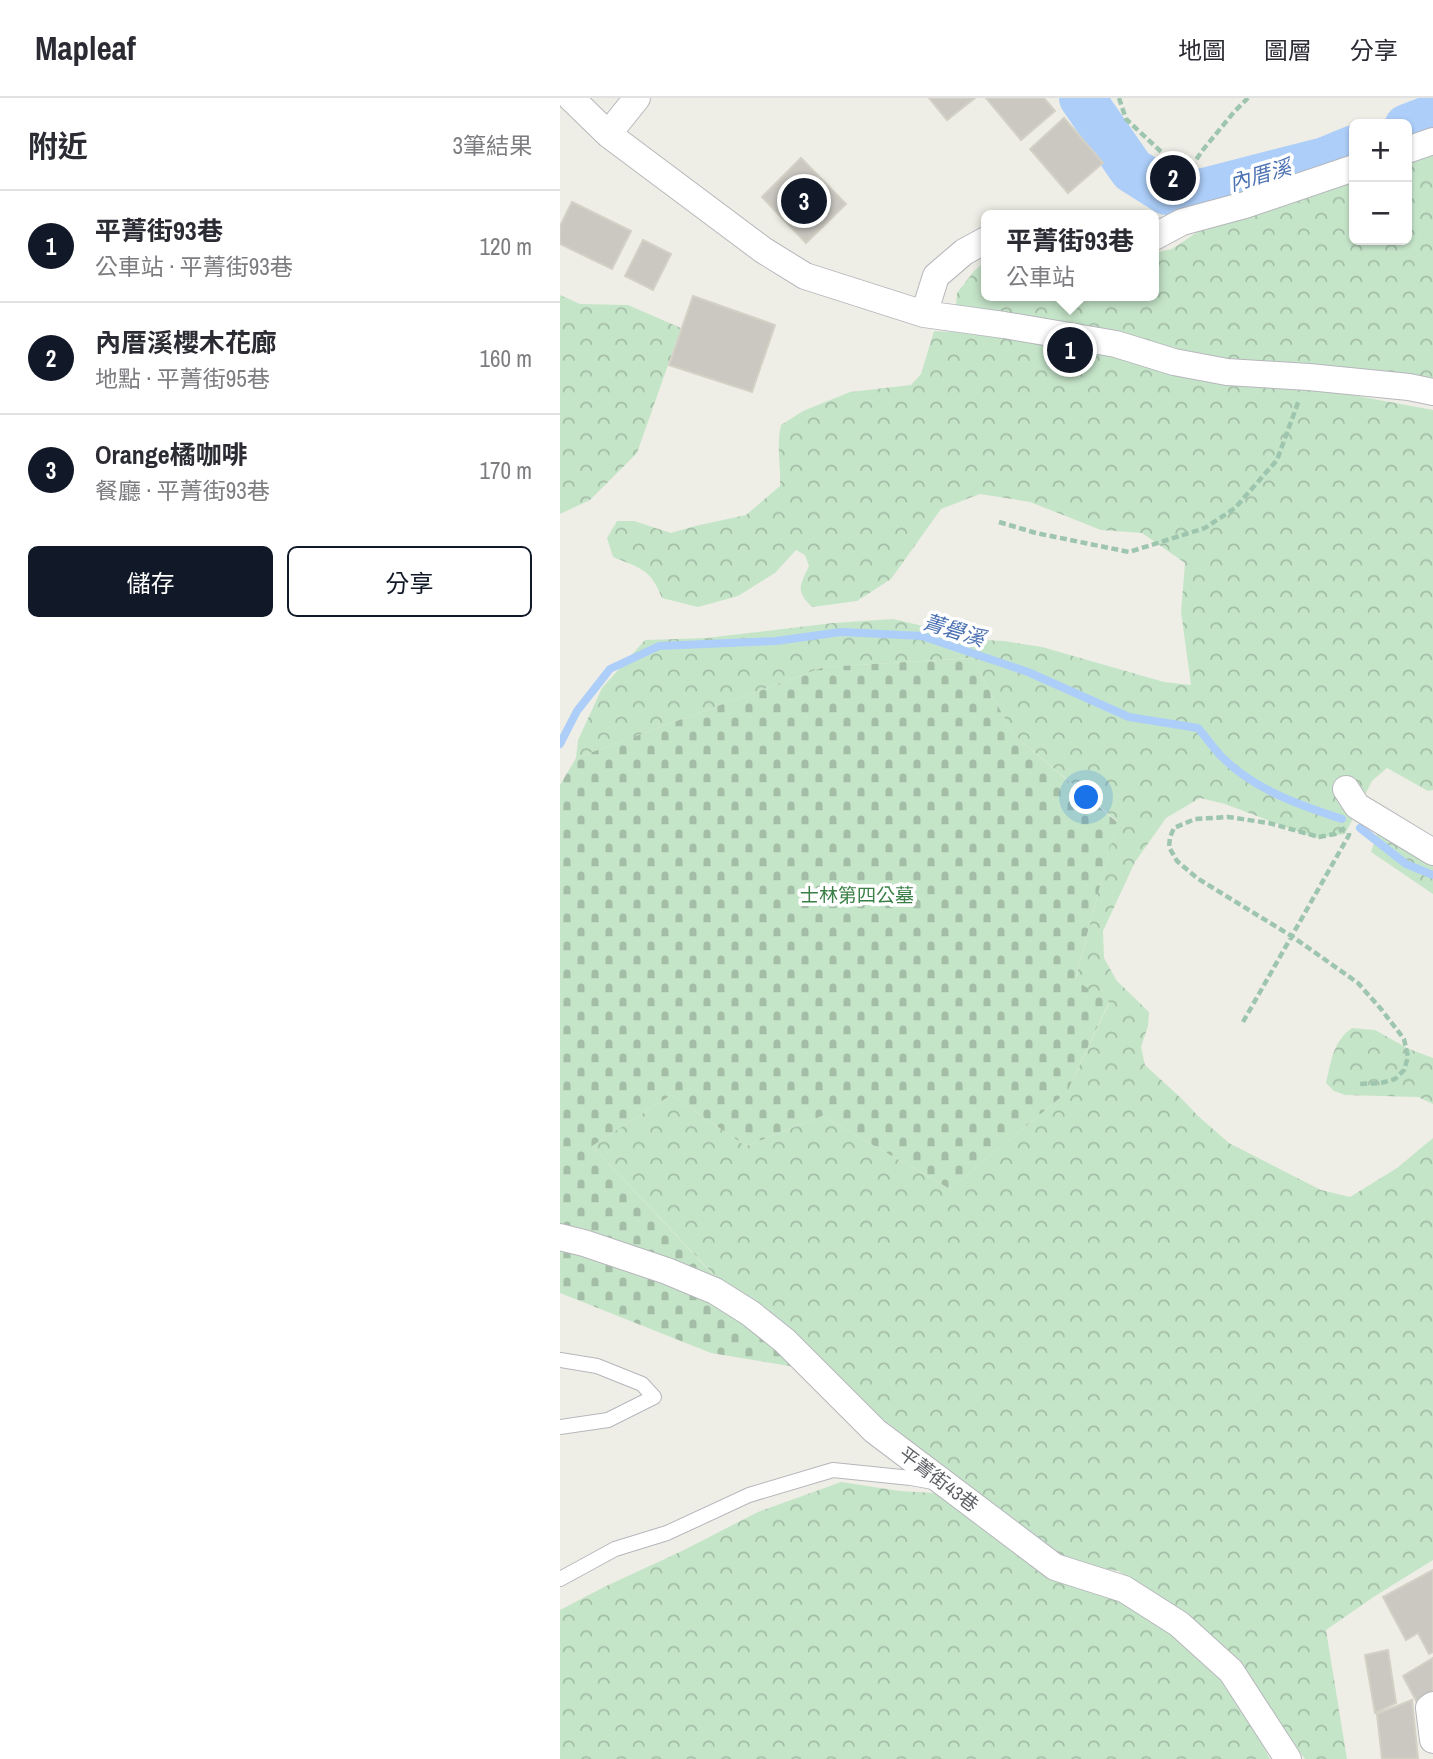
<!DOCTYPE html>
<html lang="zh-TW">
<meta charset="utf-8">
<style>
body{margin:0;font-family:"Archivo Narrow","Noto Sans TC",sans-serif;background:#f2f2f3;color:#2b2b33}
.controls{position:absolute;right:21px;top:21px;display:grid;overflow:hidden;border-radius:10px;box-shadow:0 2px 5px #0004}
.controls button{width:63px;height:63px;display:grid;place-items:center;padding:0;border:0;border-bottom:2px solid #e1e1e2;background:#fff;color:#2b2b33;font:35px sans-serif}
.you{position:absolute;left:527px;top:700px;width:24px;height:24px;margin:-18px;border:5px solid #fff;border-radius:50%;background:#1a73e8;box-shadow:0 0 0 10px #1a73e833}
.badge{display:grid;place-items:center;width:46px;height:46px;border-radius:50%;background:#111827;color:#fff;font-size:23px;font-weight:700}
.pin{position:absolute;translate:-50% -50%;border:4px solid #fff;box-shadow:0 2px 7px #0006}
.popup{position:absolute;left:421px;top:112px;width:178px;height:91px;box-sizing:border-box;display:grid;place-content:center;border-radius:10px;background:#fff;filter:drop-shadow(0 2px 5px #0005);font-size:23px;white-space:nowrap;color:#7c7c81}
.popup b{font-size:26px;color:#2b2b33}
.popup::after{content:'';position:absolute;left:50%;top:100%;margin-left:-14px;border:14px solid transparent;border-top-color:#fff}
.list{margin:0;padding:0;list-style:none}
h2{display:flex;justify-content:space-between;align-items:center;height:91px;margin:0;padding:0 28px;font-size:30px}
h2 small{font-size:23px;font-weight:400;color:#7c7c81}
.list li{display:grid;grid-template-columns:46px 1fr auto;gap:21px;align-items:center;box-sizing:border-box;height:112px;padding:0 28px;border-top:2px solid #e1e1e2}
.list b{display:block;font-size:26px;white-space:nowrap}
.list p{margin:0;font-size:23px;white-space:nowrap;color:#7c7c81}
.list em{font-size:23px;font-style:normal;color:#7c7c81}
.actions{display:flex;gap:14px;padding:21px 28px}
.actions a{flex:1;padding:16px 0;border:2px solid #111827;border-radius:10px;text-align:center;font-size:24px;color:#111827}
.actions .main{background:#111827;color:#fff}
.map{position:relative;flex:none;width:873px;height:1661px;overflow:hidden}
header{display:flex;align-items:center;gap:42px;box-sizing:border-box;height:98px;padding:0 35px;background:#fff;border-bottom:2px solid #e1e1e2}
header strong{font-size:33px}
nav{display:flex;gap:38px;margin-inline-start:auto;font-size:24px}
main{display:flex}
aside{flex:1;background:#fff}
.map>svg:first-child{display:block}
.forest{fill:url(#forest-crowns)}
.cemetery{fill:url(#cemetery-stones)}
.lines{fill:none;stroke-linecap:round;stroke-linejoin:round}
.stream{stroke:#accef9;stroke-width:8}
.river{stroke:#accef9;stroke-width:46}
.building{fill:#cbc8c2;stroke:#d3d1c5;stroke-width:2}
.service-casing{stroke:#b6b7bc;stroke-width:16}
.minor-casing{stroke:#b6b7bc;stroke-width:28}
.path{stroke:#9ec5ae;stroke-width:4.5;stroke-dasharray:7 3.5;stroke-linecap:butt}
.service{stroke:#fff;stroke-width:14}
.minor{stroke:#fff;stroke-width:26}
.labels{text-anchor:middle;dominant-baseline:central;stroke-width:7;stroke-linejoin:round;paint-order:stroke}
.park-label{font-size:19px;fill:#3a8046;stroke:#fff}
.street-label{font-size:19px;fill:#5e6065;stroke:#fff}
.water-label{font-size:21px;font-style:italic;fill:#4c72b3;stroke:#fff}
</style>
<header>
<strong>Mapleaf</strong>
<nav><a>地圖</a><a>圖層</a><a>分享</a></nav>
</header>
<main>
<aside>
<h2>附近<small>3筆結果</small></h2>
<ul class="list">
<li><span class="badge">1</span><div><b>平菁街93巷</b><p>公車站 · 平菁街93巷</p></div><em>120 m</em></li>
<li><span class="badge">2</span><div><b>內厝溪櫻木花廊</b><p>地點 · 平菁街95巷</p></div><em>160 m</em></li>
<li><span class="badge">3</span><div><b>Orange橘咖啡</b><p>餐廳 · 平菁街93巷</p></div><em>170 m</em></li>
</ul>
<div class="actions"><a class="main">儲存</a><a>分享</a></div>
</aside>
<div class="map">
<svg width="873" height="1661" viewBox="0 0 873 1661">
<defs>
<pattern id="forest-crowns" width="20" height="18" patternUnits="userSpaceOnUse" patternTransform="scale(1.75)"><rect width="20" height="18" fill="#c5e5c9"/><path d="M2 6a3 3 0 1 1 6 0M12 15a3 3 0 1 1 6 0" fill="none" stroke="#a3bda7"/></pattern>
<pattern id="cemetery-stones" width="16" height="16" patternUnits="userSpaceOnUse" patternTransform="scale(1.75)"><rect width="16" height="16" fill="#c5e5c9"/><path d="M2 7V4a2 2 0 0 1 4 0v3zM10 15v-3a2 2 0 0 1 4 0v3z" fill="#a3bda7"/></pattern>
</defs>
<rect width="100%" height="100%" fill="#efeee6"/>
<!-- forest -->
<path class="forest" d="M873,56V284L774,268L662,261L577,241L396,209L397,195L414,173L426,163V198H594V155L612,151L645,129L794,82V142H847V65Z
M0,197L20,206L68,207L121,230L77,355L30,402L0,416Z
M374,233L415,235L765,292L873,312V692L868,693L827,670L812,683L785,736L755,740L665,706L640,700L606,720L575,764L543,833L544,860L557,883L589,914L588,928L581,949L585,967L622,1001L638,1018L669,1045L761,1092L790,1099L837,1070L873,1040V1462L815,1498L766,1532L787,1661H745L679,1568L621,1513L558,1473L524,1467L487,1450L268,1278L171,1195L32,1048L111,997L186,1048L262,1018L390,1091L507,994L549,905L515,883L557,723L454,637L411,560L264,569L16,660L18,642L42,590L85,542L146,540L273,525L333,521L423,542L444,543L482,549L604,584L631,587L621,514L625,465L582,435L541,432L470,404L420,396L381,411L331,481L297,503L252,509C235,493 240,487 249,468L245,457L236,452L215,475L178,498L138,509L102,500C91,471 80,470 53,459L47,440L57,423H74L111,435L135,428L186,417L220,388C221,366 216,349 221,327L243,313L290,294L351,287L361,276Z
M818,733L873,748V796L811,754Z
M792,930L815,932L849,951L873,960V1006L858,999L785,997L774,993L766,985C771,964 773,943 792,930Z
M281,1384L340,1393L374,1395L385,1398L555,1497L608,1531L667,1582L710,1661H0V1512L44,1489L122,1453L198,1414Z"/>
<!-- cemetery -->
<path class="cemetery" d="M411,560L454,637L557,724L515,882L549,904L507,994L390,1091L262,1018L186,1048L111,997L32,1048L241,1270L151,1255L0,1195V687L16,660L264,569Z"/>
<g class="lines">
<!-- stream -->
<path class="stream" d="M0,646L17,613L50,571L99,548L216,543L281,534L362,538L468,574L569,619L638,630C646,639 653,650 662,659C695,692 739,707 782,721
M800,730L846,766L873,777"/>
<!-- river -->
<path class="river" d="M522,0L572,72L607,94L644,93L765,62L794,50
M847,29L873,19"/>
</g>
<!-- building -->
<path class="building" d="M369,0H415L387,22Z
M426,0H484L495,13L461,42Z
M504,20L543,65L508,95L470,51Z
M241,60L286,106L246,145L202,99Z
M12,104L71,133L52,171L0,146V128Z
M83,142L111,156L93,192L65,178Z
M133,198L215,227L192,294L109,267Z
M873,1472V1554L869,1556L858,1535L846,1542L823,1499Z
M828,1552L836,1605L815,1615L805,1557Z
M873,1560V1599L859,1608L843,1578Z
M852,1602L858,1661H822L817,1616Z"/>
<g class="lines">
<defs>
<path id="service" d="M0,1262L37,1268L82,1286L94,1299L48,1322L0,1329
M0,1481L55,1451L107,1435L189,1397L273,1372L351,1380L373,1384"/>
<path id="minor" d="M11,0L48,36L203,152L245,178L364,216L444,227L556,246L614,264L667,274L749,279L849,289L873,294
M48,36L77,0
M847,52L873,43
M594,139L622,124L685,107L794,70
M364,216L376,178L404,154L426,142
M786,691L797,708L873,754
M0,1139L24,1145L107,1173L155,1193L190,1215L225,1243L315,1333L495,1469L564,1491L619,1526L671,1573L728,1661
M873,1607L869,1610L873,1642"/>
</defs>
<!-- service casing -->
<use href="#service" class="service-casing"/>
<!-- minor casing -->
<use href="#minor" class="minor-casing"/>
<!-- path -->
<path class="path" d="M559,0L566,21L626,77
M624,100L626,77L642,53L674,14L688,0
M439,424L476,435L569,454L645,430L675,410L717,362L739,302
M785,730L775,736L759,739L709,725L668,719L635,721L614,730L610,739L609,749L617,763L637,780L733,839L798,885L821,911L844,941L848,959L844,972L835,981L821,985L798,986
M683,924L789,737V732"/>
<!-- service -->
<use href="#service" class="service"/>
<!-- minor -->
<use href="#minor" class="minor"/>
</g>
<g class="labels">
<!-- park labels -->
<g class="park-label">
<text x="297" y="797">士林第四公墓</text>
</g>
<!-- street labels -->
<g class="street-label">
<text transform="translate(379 1381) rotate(37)">平菁街43巷</text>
</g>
<!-- water labels -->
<g class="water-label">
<text transform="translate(700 77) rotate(-16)">內厝溪</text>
<text transform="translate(394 532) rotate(17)">菁礐溪</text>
</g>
</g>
</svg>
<div class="controls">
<button>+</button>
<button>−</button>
</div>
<div class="you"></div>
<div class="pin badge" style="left:510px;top:252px">1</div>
<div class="popup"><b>平菁街93巷</b>公車站</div>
<div class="pin badge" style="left:613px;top:80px">2</div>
<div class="pin badge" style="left:244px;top:103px">3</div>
</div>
</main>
